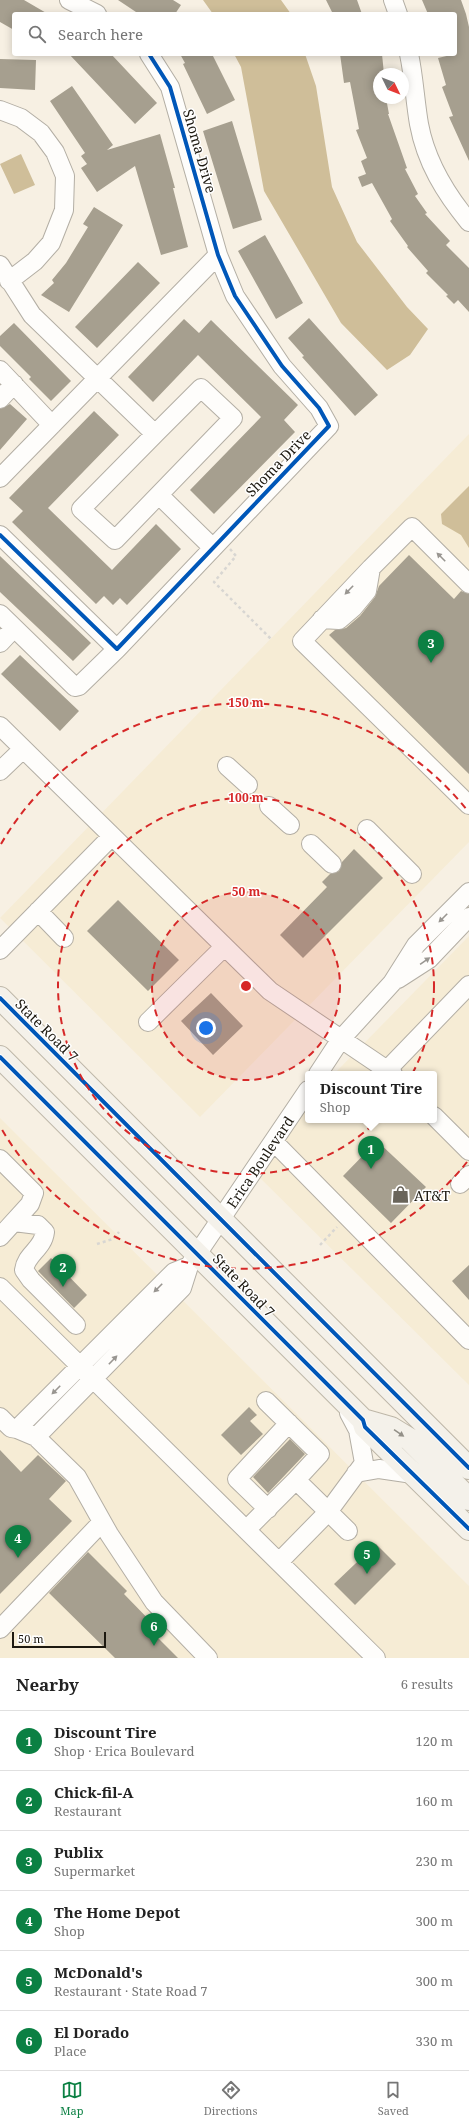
<!DOCTYPE html>
<meta charset="utf-8">
<style>
body{margin:0;font-family:"Noto Serif",serif;background:#f2f2f2;color:#222}
.compass{position:absolute;left:373px;top:68px;width:36px;height:36px;border-radius:50%;background:#fff;box-shadow:0 2px 10px #0003;rotate:133deg}
.scale{position:absolute;left:12px;bottom:10px;width:94px;box-sizing:border-box;padding-left:4px;border:2px solid #1d1910;border-top:0;font-size:11px;line-height:14px;white-space:nowrap;color:#1d1910;-webkit-text-stroke:3px #fff;paint-order:stroke}
.you{position:absolute;left:206px;top:1028px;width:14px;height:14px;margin:-10px;border:3px solid #fff;border-radius:50%;background:#1a73e8;box-shadow:0 0 0 6px #1a73e833}
.badge{display:grid;place-items:center;width:26px;height:26px;border-radius:50%;background:#0b8043;color:#fff;font-size:13px;font-weight:700}
.pin{position:absolute;translate:-50% -33px;filter:drop-shadow(0 1px 2px #0008)}
.pin::after{content:'';position:absolute;top:21px;width:14px;height:12px;background:inherit;clip-path:polygon(0 0,100% 0,50% 100%)}
.popup{position:absolute;left:305px;top:1071px;width:132px;height:52px;box-sizing:border-box;display:grid;place-content:center;border-radius:4px;background:#fff;filter:drop-shadow(0 1px 3px #0005);font-size:13px;white-space:nowrap;color:#767676}
.popup b{font-size:15px;color:#222}
.popup::after{content:'';position:absolute;left:50%;top:100%;margin-left:-8px;border:8px solid transparent;border-top-color:#fff}
.list{margin:0;padding:0;list-style:none}
h2{display:flex;justify-content:space-between;align-items:center;height:52px;margin:0;padding:0 16px;font-size:17px}
h2 small{font-size:13px;font-weight:400;color:#767676}
.list li{display:grid;grid-template-columns:26px 1fr auto;gap:12px;align-items:center;box-sizing:border-box;height:60px;padding:0 16px;border-top:1px solid #e0e0e0}
.list b{display:block;font-size:15px;white-space:nowrap}
.list p{margin:0;font-size:13px;white-space:nowrap;color:#767676}
.list em{font-size:13px;font-style:normal;color:#767676}
.icon{flex:none;width:22px;height:22px;fill:none;stroke:currentColor;stroke-width:2;stroke-linecap:round;stroke-linejoin:round}
.map{position:relative;flex:none;width:469px;height:1658px;overflow:hidden}
.search{position:absolute;background:#fff;box-shadow:0 2px 10px #0003;left:12px;right:12px;top:12px;height:44px;display:flex;align-items:center;gap:10px;box-sizing:border-box;padding:0 14px;border-radius:4px;color:#767676;font-size:15px}
.sheet{height:412px;background:#fff}
nav{display:flex;justify-content:space-around;align-items:center;box-sizing:border-box;height:56px;border-top:1px solid #e0e0e0;background:#fff;font-size:11px;color:#767676}
nav a{display:grid;justify-items:center;gap:2px}
nav .on{color:#0b8043}
.map>svg:first-child{display:block}
.built{fill:#f6ecd5}
.water{fill:#cfbe99}
.building{fill:#a69f8f}
.lines{fill:none;stroke-linecap:round;stroke-linejoin:round}
.minor-casing{stroke:#b3aea4;stroke-width:20}
.major-casing{stroke:#beb7a8;stroke-width:24}
.path{stroke:#d8d6d2;stroke-width:2.5;stroke-dasharray:3 3;stroke-linecap:butt}
.minor{stroke:#fefdfb;stroke-width:18}
.major{stroke:#f4f1ea;stroke-width:22}
.cycleway-casing{stroke:#fff;stroke-width:6}
.cycleway{stroke:#0057b8;stroke-width:4}
.oneway{fill:#999691}
.oneway2{fill:#939088}
.ring{fill:none;stroke:#d62828;stroke-width:2;stroke-dasharray:7 5}
.labels{text-anchor:middle;dominant-baseline:central;stroke-width:3;stroke-linejoin:round;paint-order:stroke}
.street-label{font-size:14px;fill:#1d1910;stroke:#fff}
.poi-label{font-size:14px;fill:#1d1910;stroke:#fff;text-anchor:start}
.centre{fill:#d62828;stroke:#fff;stroke-width:2}
.ring-label{font-size:12px;text-anchor:middle;font-weight:bold;fill:#d62828;stroke:#fff;stroke-width:3;stroke-linejoin:round;paint-order:stroke}
</style>
<div class="map">
<svg width="469" height="1658" viewBox="0 0 469 1658">
<rect width="100%" height="100%" fill="#f7f0e3"/>
<!-- built -->
<path class="built" d="M469,434V842L200,1117L0,918Z
M469,936V1385L246,1164L308,1100V1120H434V1074H334Z
M0,1118L469,1586V1658H0Z"/>
<!-- water -->
<path class="water" d="M203,0H281L291,14H213Z
M234,54H305L316,86L332,187L357,242L407,307L428,329L410,355L387,370L341,323L264,191L241,67Z
M21,154L35,185L14,194L0,164Z
M469,486V548L461,535L442,524L441,514Z"/>
<!-- building -->
<path class="building" d="M0,0H24L48,14H14V30L0,22Z
M118,0H173L181,5L175,14H139Z
M326,0H357L362,14H333Z
M422,0H461L466,14L469,27V161L449,117L453,116L442,87L446,85L438,58L455,54V14H428Z
M69,54H111L157,103L135,124Z
M180,54H212L235,100L207,114L183,64L185,63Z
M340,54H382L384,74H379V98H386L389,114H388L407,168L405,169L418,194L415,196L427,213L425,214L450,241L446,245L469,268V312L458,300L454,304L446,296L448,295L426,273L428,271L407,247L408,246L390,221L392,219L372,183L362,187L358,177L366,174L361,161L367,158L356,130L359,129L350,82L344,83Z
M0,59L36,60L35,90L0,88Z
M72,86L113,145L107,150L160,134L175,188H173L188,247L161,255L135,166L97,192L81,168L87,164L81,156L85,153L50,101Z
M232,121L262,220L233,229L203,131Z
M94,207L123,225L69,312L41,295L54,283L52,280L66,263L88,227L83,224Z
M265,235L303,303L276,319L238,251Z
M138,262L160,283L97,348L75,327Z
M309,318L378,395L355,416L302,357L304,356L288,338Z
M184,319L199,333L211,320L298,405L284,420L295,432L214,514L190,490L261,417L198,355L153,402L128,377Z
M14,323L71,381L51,401L29,379L31,377L0,346V336Z
M10,404L27,419L0,450V409Z
M94,411L119,435L48,508L112,570L156,524L181,549L127,605L120,598L113,605L104,596L96,604L12,522L23,511L9,498Z
M409,555L454,599L461,591L469,594V774L329,635L335,630L346,628L360,616L375,597L379,586Z
M0,556L91,643L73,661L0,592Z
M20,655L79,711L60,731L1,674Z
M354,849L383,878L303,958L280,935L327,887L322,882L330,874L339,871L342,862Z
M118,900L179,960L148,991L87,931Z
M211,993L243,1026L213,1055L181,1021Z
M377,1141L426,1187L391,1223L343,1176Z
M51,1258L87,1295L74,1308L38,1271Z
M469,1265V1300L452,1281Z
M249,1407L257,1415L250,1421L263,1434L241,1455L221,1435Z
M290,1439L305,1454L268,1493L253,1477Z
M0,1450L21,1472L38,1455L66,1481L49,1499L72,1521L0,1594Z
M376,1544L396,1564L355,1605L334,1584Z
M88,1552L127,1591L124,1594L159,1630L154,1634L178,1658H115L49,1593Z"/>
<g class="lines">
<defs>
<path id="minor" d="M69,0L97,14
M393,0L398,14
M409,54C414,77 415,101 419,124C426,162 445,193 469,222
M0,110L21,118L41,133L55,152L65,176L64,210L51,243L35,261L9,281
M0,265L32,315L155,434L201,388L233,418L115,540L81,509L155,434
M0,370L52,425
M0,399L14,384
M0,478L218,255
M160,496L213,548
M0,535L117,649L329,426L319,408L282,366L235,296L218,255L170,87L149,54
M469,584L412,527L371,568L302,641L469,805
M0,614L75,687L79,686L117,649
M322,619L339,620L353,608L367,591L371,568
M0,643L14,628
M0,726L270,991L393,1074
M227,766L248,785
M0,771L23,749
M269,806L290,825
M367,829L412,874
M311,844L332,864
M38,911L64,938
M0,950L111,837
M398,979L429,959L469,917
M148,1022L224,947
M388,1069L469,985
M318,1074L341,1039L392,983L416,945L469,892
M434,1116L469,1151
M274,1142L469,1340
M0,1159L34,1193L30,1204L0,1237
M460,1184L469,1175
M14,1222L38,1225L45,1232C43,1249 26,1254 24,1270L31,1280L76,1325
M0,1287L376,1658
M266,1401L320,1454L296,1480L348,1531
M0,1417L11,1428L17,1429L36,1437L77,1477L109,1534L154,1602L208,1658
M17,1429L174,1272L189,1266
M36,1437L182,1288L189,1266L308,1090
M356,1473L379,1469L413,1474
M268,1509L237,1479L289,1423
M246,1530L296,1480
M279,1562L328,1512L364,1463L358,1430L349,1413
M0,1629L102,1522"/>
<path id="major" d="M0,998L469,1468
M0,1057L363,1420L365,1427L469,1529
M363,1420L391,1428L409,1439L469,1499"/>
</defs>
<!-- minor casing -->
<use href="#minor" class="minor-casing"/>
<!-- major casing -->
<use href="#major" class="major-casing"/>
<!-- path -->
<path class="path" d="M230,549L236,556L214,582L272,640
M97,1244L113,1239L119,1232
M320,1245L337,1227"/>
<!-- minor -->
<use href="#minor" class="minor"/>
<!-- major -->
<use href="#major" class="major"/>
<defs>
<path id="cycleway" d="M0,535L117,649L329,426L319,408L282,366L235,296L218,255L170,87L149,54
M0,998L469,1468
M0,1057L363,1420L365,1427L469,1529"/>
</defs>
<!-- cycleway casing -->
<use href="#cycleway" class="cycleway-casing"/>
<!-- cycleway -->
<use href="#cycleway" class="cycleway"/>
</g>
<!-- one-way arrows -->
<defs><path id="oneway-solid" d="M-6-.8H1V-3.2L6.5 0L1 3.2V.8H-6Z"/></defs>
<g class="oneway">
<use href="#oneway-solid" transform="translate(441 557) rotate(-135)"/>
<use href="#oneway-solid" transform="translate(349 590) rotate(134)"/>
<use href="#oneway-solid" transform="translate(443 918) rotate(135)"/>
<use href="#oneway-solid" transform="translate(425 961) rotate(-35)"/>
<use href="#oneway-solid" transform="translate(158 1288) rotate(135)"/>
<use href="#oneway-solid" transform="translate(113 1360) rotate(-46)"/>
<use href="#oneway-solid" transform="translate(56 1390) rotate(135)"/>
</g>
<use class="oneway2" href="#oneway-solid" transform="translate(399 1433) rotate(34)"/>
<!-- distance rings -->
<circle cx="246" cy="986" r="94" fill="#d62828" fill-opacity=".12"/>
<g class="ring">
<circle cx="246" cy="986" r="94"/>
<circle cx="246" cy="986" r="188"/>
<path d="M467 1162A283 283 0 0 1 1 1128M1 844A283 283 0 0 1 467 810"/>
</g>
<!-- icons -->
<defs>
<symbol id="shop-bare" viewBox="-9 -9 18 18"><path d="M-5-2.5h2.3a2.7 3.5 0 0 1 5.4 0H5L5.5 6h-11ZM-1.5-2.5h3a1.5 2.3 0 0 0-3 0Z" fill="#69645a" stroke="#fff" stroke-width="2.5" paint-order="stroke"/></symbol>
</defs>
<g fill-rule="evenodd">
<use href="#shop-bare" x="388" y="1182" width="25" height="25"/>
</g>
<g class="labels">
<!-- street labels -->
<g class="street-label">
<text transform="translate(200 151) rotate(74)">Shoma Drive</text>
<text transform="translate(278 463) rotate(-46)">Shoma Drive</text>
<text transform="translate(47 1030) rotate(45)">State Road 7</text>
<text transform="translate(260 1162) rotate(-56)">Erica Boulevard</text>
<text transform="translate(244 1285) rotate(46)">State Road 7</text>
</g>
<!-- poi labels -->
<g class="poi-label">
<text x="414" y="1195">AT&amp;T</text>
</g>
</g>
<circle cx="246" cy="986" r="6" class="centre"/>
<g class="ring-label">
<text x="246" y="707">150 m</text>
<text x="246" y="802">100 m</text>
<text x="246" y="896">50 m</text>
</g>
</svg>
<svg class="compass" viewBox="-18 -18 36 36"><path d="M0-13l5 13h-10z" fill="#e53935"/><path d="M0 13l5-13h-10z" fill="#767676"/></svg>
<div class="scale">50 m</div>
<div class="you"></div>
<div class="pin badge" style="left:371px;top:1169px">1</div>
<div class="popup"><b>Discount Tire</b>Shop</div>
<div class="pin badge" style="left:63px;top:1287px">2</div>
<div class="pin badge" style="left:431px;top:663px">3</div>
<div class="pin badge" style="left:18px;top:1558px">4</div>
<div class="pin badge" style="left:367px;top:1574px">5</div>
<div class="pin badge" style="left:154px;top:1646px">6</div>
<div class="search"><svg class="icon" aria-label="search" viewBox="0 0 24 24"><circle cx="10" cy="10" r="6"/><path d="M15 15l6 6"/></svg>Search here</div>
</div>
<section class="sheet">
<h2>Nearby<small>6 results</small></h2>
<ul class="list">
<li><span class="badge">1</span><div><b>Discount Tire</b><p>Shop · Erica Boulevard</p></div><em>120 m</em></li>
<li><span class="badge">2</span><div><b>Chick-fil-A</b><p>Restaurant</p></div><em>160 m</em></li>
<li><span class="badge">3</span><div><b>Publix</b><p>Supermarket</p></div><em>230 m</em></li>
<li><span class="badge">4</span><div><b>The Home Depot</b><p>Shop</p></div><em>300 m</em></li>
<li><span class="badge">5</span><div><b>McDonald's</b><p>Restaurant · State Road 7</p></div><em>300 m</em></li>
<li><span class="badge">6</span><div><b>El Dorado</b><p>Place</p></div><em>330 m</em></li>
</ul>
</section>
<nav>
<a class="on"><svg class="icon" aria-label="map" viewBox="0 0 24 24"><path d="M3 6l6-2 6 2 6-2v14l-6 2-6-2-6 2zM9 4v14M15 6v14"/></svg>Map</a>
<a><svg class="icon" aria-label="directions" viewBox="0 0 24 24"><path d="M12 3l9 9-9 9-9-9zM9 14v-3h6M13 9l2 2-2 2"/></svg>Directions</a>
<a><svg class="icon" aria-label="saved" viewBox="0 0 24 24"><path d="M7 4h10v16l-5-4-5 4z"/></svg>Saved</a>
</nav>
